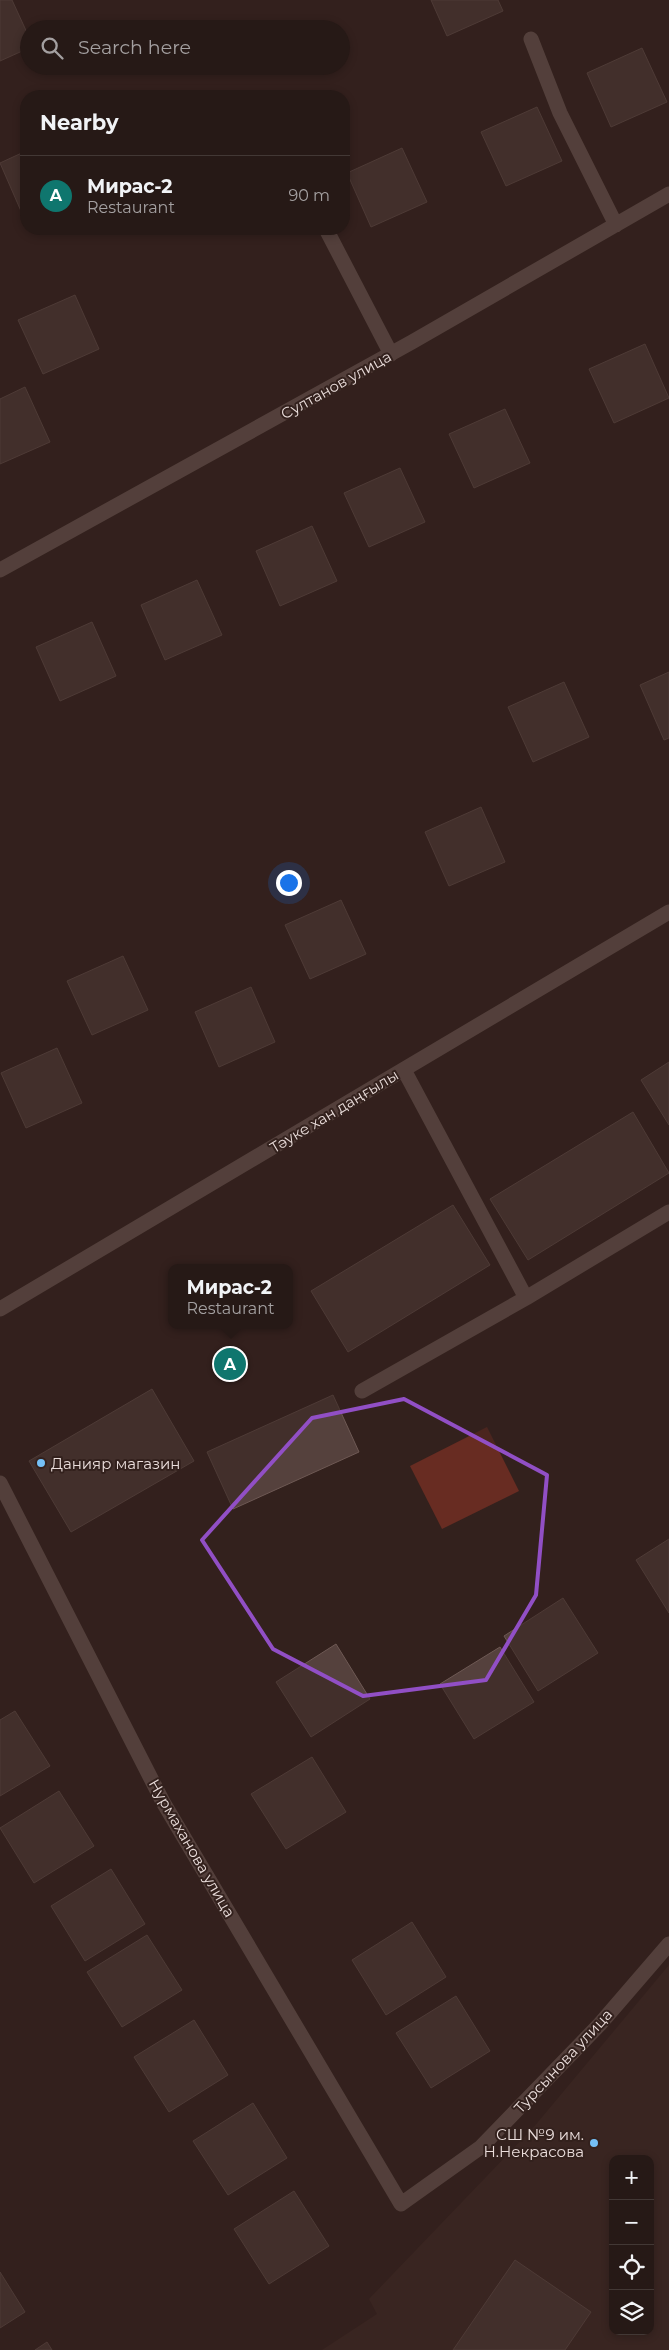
<!DOCTYPE html>
<meta charset="utf-8">
<style>
body{margin:0;font-family:Montserrat,sans-serif;background:#2e221f;color:#f1f3f6}
.controls{position:absolute;right:15px;bottom:15px;display:grid;overflow:hidden;border-radius:10px;box-shadow:0 2px 8px #0003}
.controls button{width:45px;height:45px;display:grid;place-items:center;padding:0;border:0;border-bottom:1px solid #423835;background:#261916;color:#f1f3f6;font:25px sans-serif}
.you{position:absolute;left:288px;top:882px;width:18px;height:18px;margin:-12px;border:4px solid #fff;border-radius:50%;background:#1a73e8;box-shadow:0 0 0 8px #1a73e833}
.badge{display:grid;place-items:center;width:32px;height:32px;border-radius:50%;background:#0f766e;color:#fff;font-size:16px;font-weight:700}
.pin{position:absolute;translate:-50% -50%;border:2px solid #fff;box-shadow:0 1px 5px #0006}
.popup{position:absolute;left:168px;top:1264px;width:125px;height:65px;box-sizing:border-box;display:grid;place-content:center;border-radius:10px;background:#261916;filter:drop-shadow(0 1px 4px #0005);font-size:16px;white-space:nowrap;color:#a4a0a1}
.popup b{font-size:19px;color:#f1f3f6}
.popup::after{content:'';position:absolute;left:50%;top:100%;margin-left:-10px;border:10px solid transparent;border-top-color:#261916}
.list{margin:0;padding:0;list-style:none}
h2{display:flex;justify-content:space-between;align-items:center;height:65px;margin:0;padding:0 20px;font-size:21px}
h2 small{font-size:16px;font-weight:400;color:#a4a0a1}
.list li{display:grid;grid-template-columns:32px 1fr auto;gap:15px;align-items:center;box-sizing:border-box;height:80px;padding:0 20px;border-top:1px solid #423835}
.list b{display:block;font-size:19px;white-space:nowrap}
.list p{margin:0;font-size:16px;white-space:nowrap;color:#a4a0a1}
.list em{font-size:16px;font-style:normal;color:#a4a0a1}
.icon{flex:none;width:28px;height:28px;fill:none;stroke:currentColor;stroke-width:2;stroke-linecap:round;stroke-linejoin:round}
.map{position:relative;flex:none;width:669px;height:2350px;overflow:hidden}
.search{position:absolute;background:#261916;box-shadow:0 2px 8px #0003;left:20px;top:20px;width:330px;height:55px;display:flex;align-items:center;gap:12px;box-sizing:border-box;padding:0 18px;border-radius:28px;color:#a4a0a1;font-size:19px}
.panel{position:absolute;background:#261916;box-shadow:0 2px 8px #0003;left:20px;top:90px;width:330px;height:145px;border-radius:20px}
.map>svg:first-child{display:block}
.built{fill:#422a26;fill-rule:evenodd}
.green{fill:#682c22}
.building{fill:#55413d;stroke:#6e5954}
.lines{fill:none;stroke-linecap:round;stroke-linejoin:round}
.minor{stroke:#7b6560;stroke-width:15}
.marked{fill:none;stroke:#914fc5;stroke-width:4;stroke-linejoin:round}
.poi-dot{fill:#75c0f6;stroke:#33211d;stroke-width:2}
.labels{text-anchor:middle;dominant-baseline:central;stroke-width:4;stroke-linejoin:round;paint-order:stroke}
.street-label{font-size:15px;fill:#eadddb;stroke:#33211d}
.poi-label{font-size:15px;fill:#eadddb;stroke:#33211d;text-anchor:start}
</style>
<div class="map">
<svg width="669" height="2350" viewBox="0 0 669 2350">
<rect width="100%" height="100%" fill="#33211d"/>
<!-- built -->
<path class="built" d="M669,1965V2350H322L377,2314L369,2299L533,2128ZM613,2159H650V2331H613Z"/>
<!-- green -->
<path class="green" d="M487,1427L519,1491L442,1529L410,1466Z"/>
<!-- building -->
<path class="building" d="M0,0H12L29,37V48L0,61Z
M431,0H498L503,11L447,36Z
M642,48L667,102L611,127L587,73Z
M537,107L562,161L506,186L481,132Z
M402,148L427,202L371,227L347,173Z
M26,151V217L24,218L0,163Z
M75,295L99,349L43,374L18,320Z
M645,344L669,398L614,423L589,369Z
M25,387L50,442L0,464V399Z
M505,409L530,463L474,488L449,434Z
M400,468L425,522L369,547L344,493Z
M312,526L337,581L280,606L256,551Z
M197,580L222,635L165,660L141,605Z
M92,622L116,676L60,701L36,647Z
M669,672V738L664,740L640,685Z
M564,682L589,737L533,762L508,707Z
M481,807L505,862L449,886L425,832Z
M341,900L366,954L310,979L285,925Z
M123,956L148,1010L92,1035L67,981Z
M251,987L275,1042L219,1067L195,1012Z
M57,1048L82,1103L26,1128L1,1073Z
M669,1062V1125L641,1080Z
M633,1112L669,1173L528,1260L490,1199Z
M453,1205L490,1265L348,1352L311,1291Z
M152,1389L194,1461L71,1532L29,1461Z
M333,1395L359,1452L233,1509L207,1452Z
M669,1539V1613L636,1560Z
M563,1598L598,1653L538,1691L504,1636Z
M336,1644L370,1699L311,1737L276,1682Z
M500,1647L534,1702L474,1739L440,1684Z
M15,1711L50,1766L0,1796V1720Z
M312,1757L346,1812L286,1849L251,1794Z
M59,1791L94,1846L34,1883L0,1828Z
M111,1869L145,1924L85,1961L51,1906Z
M412,1922L446,1977L386,2015L352,1960Z
M147,1935L182,1990L122,2027L87,1972Z
M456,1996L490,2051L431,2088L396,2033Z
M194,2020L228,2075L169,2112L134,2057Z
M253,2103L287,2158L228,2195L193,2141Z
M294,2191L329,2246L269,2284L234,2229Z
M515,2260L591,2312L565,2350H453Z
M0,2272L25,2312L0,2328Z
M47,2342L52,2350H35Z"/>
<g class="lines">
<!-- minor -->
<path class="minor" d="M531,39L560,113L616,225
M326,229L391,354
M0,570L412,342L669,194
M404,1070L526,1298
M0,1309L669,912
M362,1391L526,1298L669,1212
M0,1483L163,1802L401,2204L481,2147L600,2024L669,1944"/>
</g>
<!-- marked area -->
<path d="M0 0H669V2350H0ZM404,1399L547,1475L536,1595L486,1680L363,1696L273,1649L202,1540L312,1418Z" fill="#33211d" fill-opacity=".55" fill-rule="evenodd"/>
<path class="marked" d="M404,1399L547,1475L536,1595L486,1680L363,1696L273,1649L202,1540L312,1418Z"/>
<!-- markers -->
<g class="poi-dot">
<circle cx="41" cy="1463" r="5"/>
<circle cx="594" cy="2143" r="5"/>
</g>
<g class="labels">
<!-- street labels -->
<g class="street-label">
<text transform="translate(336 385) rotate(-29)">Султанов улица</text>
<text transform="translate(334 1111) rotate(-31)">Тәуке хан даңғылы</text>
<text transform="translate(192 1848) rotate(60)">Нурмаханова улица</text>
<text transform="translate(563 2061) rotate(-47)">Турсынова улица</text>
</g>
<!-- poi labels -->
<g class="poi-label">
<text x="51" y="1463">Данияр магазин</text>
<text x="584" y="2134" text-anchor="end">СШ №9 им.<tspan x="584" dy="17">Н.Некрасова</tspan></text>
</g>
</g>
</svg>
<div class="controls">
<button>+</button>
<button>−</button>
<button><svg class="icon" aria-label="locate" viewBox="0 0 24 24"><circle cx="12" cy="12" r="6"/><path d="M12 2v4M12 18v4M2 12h4M18 12h4"/></svg></button>
<button><svg class="icon" aria-label="layers" viewBox="0 0 24 24"><path d="M12 4l9 5-9 5-9-5zM3 14l9 5 9-5"/></svg></button>
</div>
<div class="you"></div>
<div class="pin badge" style="left:230px;top:1364px">A</div>
<div class="popup"><b>Мирас-2</b>Restaurant</div>
<div class="search"><svg class="icon" aria-label="search" viewBox="0 0 24 24"><circle cx="10" cy="10" r="6"/><path d="M15 15l6 6"/></svg>Search here</div>
<section class="panel">
<h2>Nearby<small></small></h2>
<ul class="list">
<li><span class="badge">A</span><div><b>Мирас-2</b><p>Restaurant</p></div><em>90 m</em></li>
</ul>
</section>
</div>
